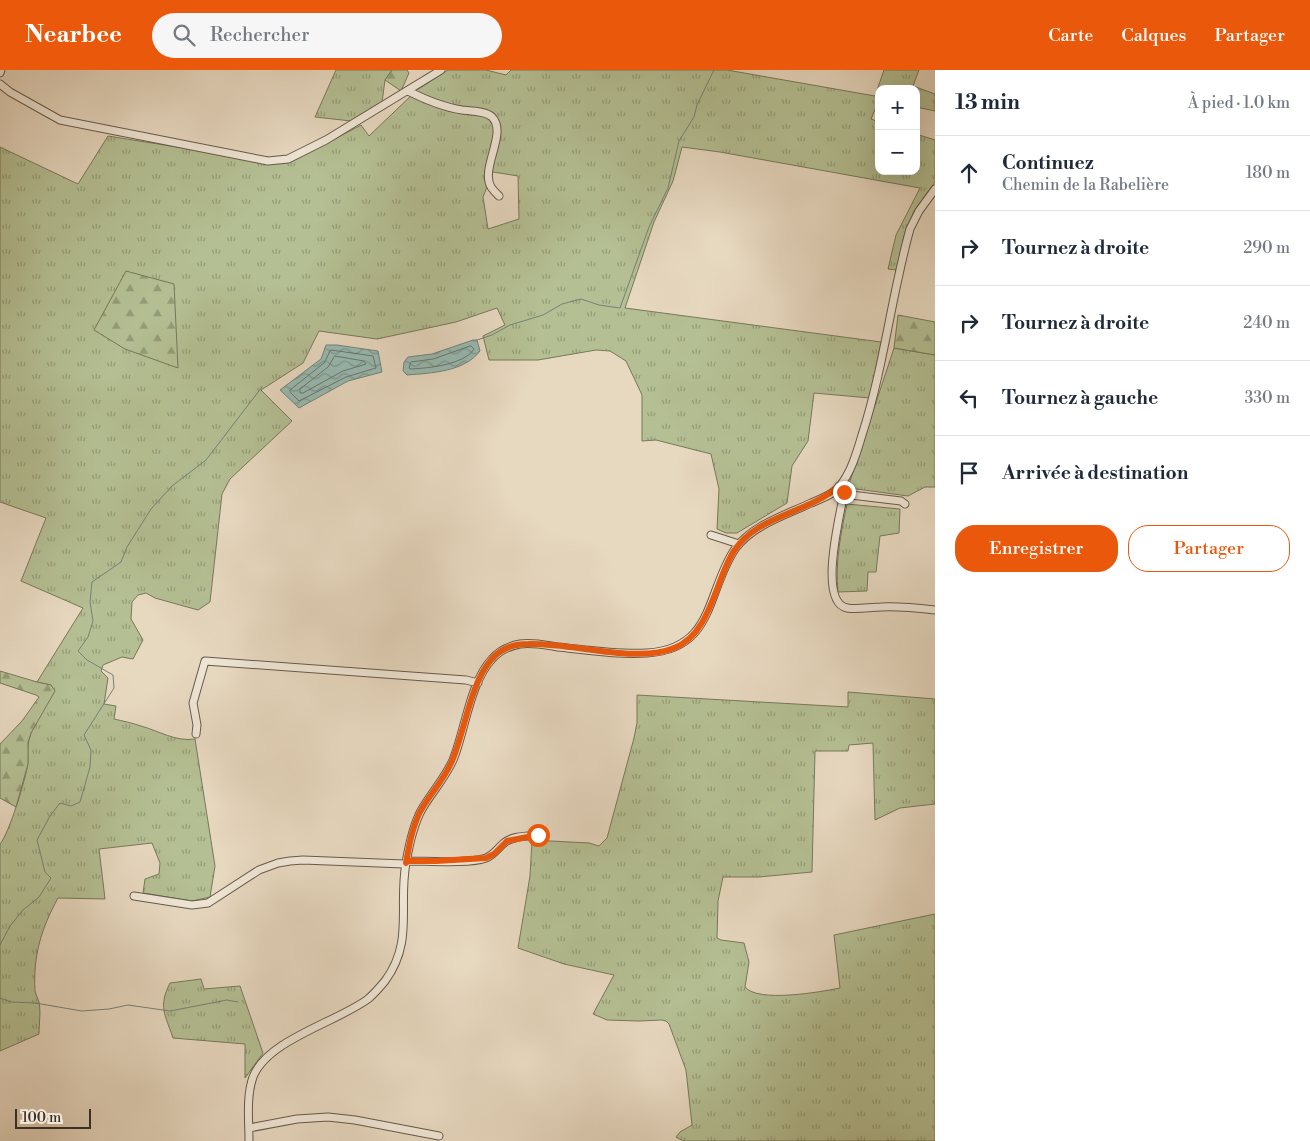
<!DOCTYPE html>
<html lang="fr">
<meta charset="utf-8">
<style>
body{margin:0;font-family:"Libre Bodoni",serif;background:#f6f6f7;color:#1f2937}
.controls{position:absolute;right:15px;top:15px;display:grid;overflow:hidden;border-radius:10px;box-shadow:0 5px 20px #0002}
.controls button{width:45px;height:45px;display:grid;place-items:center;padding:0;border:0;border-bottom:1px solid #e0e1e3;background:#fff;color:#1f2937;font:25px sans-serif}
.scale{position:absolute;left:15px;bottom:12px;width:76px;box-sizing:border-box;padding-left:5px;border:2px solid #3c3023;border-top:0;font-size:14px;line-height:18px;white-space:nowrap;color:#3c3023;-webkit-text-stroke:4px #efe6d6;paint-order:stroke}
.stop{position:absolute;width:15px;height:15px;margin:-11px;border:4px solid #ea580c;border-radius:50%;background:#fff}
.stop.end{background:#ea580c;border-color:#fff;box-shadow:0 1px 5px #0008}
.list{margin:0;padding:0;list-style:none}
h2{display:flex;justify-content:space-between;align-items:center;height:65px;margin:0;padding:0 20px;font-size:21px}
h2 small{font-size:16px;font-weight:400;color:#747a83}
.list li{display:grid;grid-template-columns:32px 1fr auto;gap:15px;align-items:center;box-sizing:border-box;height:75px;padding:0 20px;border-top:1px solid #e0e1e3}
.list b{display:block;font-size:19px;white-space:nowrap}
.list p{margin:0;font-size:16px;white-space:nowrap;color:#747a83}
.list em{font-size:16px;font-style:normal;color:#747a83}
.actions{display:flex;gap:10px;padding:15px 20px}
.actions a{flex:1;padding:11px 0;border:1px solid #ea580c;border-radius:20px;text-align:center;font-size:18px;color:#ea580c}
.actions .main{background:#ea580c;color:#fff}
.icon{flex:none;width:28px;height:28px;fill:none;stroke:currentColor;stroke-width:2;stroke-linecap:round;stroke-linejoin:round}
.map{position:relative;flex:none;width:935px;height:1071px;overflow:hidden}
header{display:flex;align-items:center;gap:30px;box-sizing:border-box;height:70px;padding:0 25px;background:#ea580c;color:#fff}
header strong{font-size:24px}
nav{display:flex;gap:28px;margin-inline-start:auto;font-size:18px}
.search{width:350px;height:45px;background:#f6f6f7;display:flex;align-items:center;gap:12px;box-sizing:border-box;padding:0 18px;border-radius:28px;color:#747a83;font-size:19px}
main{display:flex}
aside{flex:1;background:#fff}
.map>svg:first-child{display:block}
.grass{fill:url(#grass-tufts);stroke:#78785b;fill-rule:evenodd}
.forest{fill:url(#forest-firs);stroke:#78785b}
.water{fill:url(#water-waves);stroke:#738379}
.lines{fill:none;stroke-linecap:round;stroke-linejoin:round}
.shore{stroke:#6a756b;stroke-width:1}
.stream{stroke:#738379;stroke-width:1}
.minor-casing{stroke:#675a4a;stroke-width:9}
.minor{stroke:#efe6d6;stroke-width:7}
.route{stroke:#ea580c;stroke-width:6}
</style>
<header>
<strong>Nearbee</strong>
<div class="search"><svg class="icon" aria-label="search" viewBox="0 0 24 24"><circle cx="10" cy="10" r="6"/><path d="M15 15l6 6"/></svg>Rechercher</div>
<nav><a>Carte</a><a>Calques</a><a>Partager</a></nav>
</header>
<main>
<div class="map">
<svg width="935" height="1071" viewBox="0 0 935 1071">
<defs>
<pattern id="grass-tufts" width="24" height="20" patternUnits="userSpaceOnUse" patternTransform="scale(1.25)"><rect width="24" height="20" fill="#b4bf93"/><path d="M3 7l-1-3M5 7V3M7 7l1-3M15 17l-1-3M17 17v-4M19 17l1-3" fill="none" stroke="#949c78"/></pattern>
<pattern id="forest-firs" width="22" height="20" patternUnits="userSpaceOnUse" patternTransform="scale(1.25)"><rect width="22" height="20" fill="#b4bf93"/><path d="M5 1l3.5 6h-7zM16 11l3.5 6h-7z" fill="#949c78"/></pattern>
<pattern id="water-waves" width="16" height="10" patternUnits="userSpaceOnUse" patternTransform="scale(1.25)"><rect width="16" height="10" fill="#97bab3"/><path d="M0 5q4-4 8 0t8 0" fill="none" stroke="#7c9891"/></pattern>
</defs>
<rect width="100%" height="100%" fill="#e7d8c0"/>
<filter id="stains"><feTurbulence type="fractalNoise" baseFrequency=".004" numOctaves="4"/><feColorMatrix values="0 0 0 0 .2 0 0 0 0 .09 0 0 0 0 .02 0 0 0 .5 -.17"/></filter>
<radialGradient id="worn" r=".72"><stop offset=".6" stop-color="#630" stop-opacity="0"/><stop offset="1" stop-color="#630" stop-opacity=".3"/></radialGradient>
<!-- grass -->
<path class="grass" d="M336,0H392L385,10L382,32L351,51L315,47Z
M448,0H486L506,5L511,0H727L875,26L884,0H919L913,16L935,24V41L916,37V19H879V30L871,49L879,52V101H916V64L935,70V112L914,141L904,166L897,200L888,199L896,165L920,118L720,82L682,77L673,111L654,152L625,238L881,272L870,328L814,323L808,371L792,396L787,433L737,463H726L717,459L719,419L711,384L656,370L642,371V325L626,291L610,281L596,280L538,290H489L483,266L505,255L497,238L456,252L377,269L319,261L303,293L261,320L292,351L230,409L222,424L210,532L198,540L155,528L146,523L138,525L132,532L131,549L143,570L133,589L122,587L103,595L101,601L108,608L104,634L116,636L114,649C123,651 132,653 141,656C159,661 176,672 195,669L215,796L210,827L192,831L143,823L145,809L159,804L160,793L152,773L99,779L105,829L58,828C41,859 33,886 35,921C36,925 38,929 39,932C41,943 39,953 39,964L0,981V774C9,764 26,708 28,693C28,685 27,677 29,670C33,653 46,636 54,621L51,615L37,612L83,538L21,511L46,448L0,432V77L78,114L108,66L277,93L293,91L361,55L369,66L417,20ZM493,102L518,106L519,149L488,159L483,127Z
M894,278L935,285V417H925L908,426L849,418V414Z
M847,434L900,439L899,463L880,466L876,502H868L867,521L838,522C835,491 841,463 847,434Z
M848,622L935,629V734L900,738L875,750L873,673L849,675L848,681H815L812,802L759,807H723L718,831L717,868L721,870L744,873L749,892L745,917C758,933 820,922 840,918L834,865L935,844V1071H683L676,1067L680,1062L692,1055L686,1000L669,954L666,951L662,950L639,951L607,950L593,944L614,905L564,894L518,878L530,806L532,770L589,773L599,776L607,768L634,668L637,653V625L848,637Z
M201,909L204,919L240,916L263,983L245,1008V974L173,968C165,944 158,937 170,913Z"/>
<!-- forest -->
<path class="forest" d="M392,0H407L409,3L401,21L385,10Z
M126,201L174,214L178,298L125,279L94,260Z
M898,245L935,252V285L894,278Z
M0,601L37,612L51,615L55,621L31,663L28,672V694L16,737L0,728V674L22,651L39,627L36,625L0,613Z"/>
<!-- water -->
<path class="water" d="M473,270H477L480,281C464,302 431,303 407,305L403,301L404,292L408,287L432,284Z
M326,275H337L378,281L382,302L348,311L299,338L280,320L321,289Z"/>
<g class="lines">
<!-- shore -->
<path class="shore" d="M471,276L474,279C464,295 428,298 411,299L409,298L411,292L433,289Z
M331,280L373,286L376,298L346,307L299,331L290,322V320L324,293Z
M335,286L364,291L366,294L343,301L303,323H300V319L328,297Z"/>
<!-- stream -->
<path class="stream" d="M477,270L492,265L510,255L543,245L562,234L581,229L599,235L620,238L649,157L668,118L679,71L694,47L697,35L714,0
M0,875L10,856L23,840L39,827L51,808L45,802L37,770L50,746L60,733L71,736L80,732L90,697L91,680L84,665L114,618L113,605L87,590L78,581L88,567L93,551L90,532L92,512L121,492L127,477L151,439L172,416L206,390L262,317
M0,928L11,932L35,933L82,941L109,939L128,935L170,941L227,930L238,932"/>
<defs>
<path id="minor" d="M0,3L1,0
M0,14L10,22L60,50L268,91L288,89L326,70L441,0
M408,21C426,30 442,37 462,40C470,41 486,41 492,47C508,63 480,98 491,117C493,120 496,123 499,126
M839,416L844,422C841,442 817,532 847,538C858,540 870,537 881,537C899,536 917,538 935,540
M844,422L851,425L901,431L905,434
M711,465L739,474
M196,664L197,655L193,633L205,591L466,610L478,613
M134,826L192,835L208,833L259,800L278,793L290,791L303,790L404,794L409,791C428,791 470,794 486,788C494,785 498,778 504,773C512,766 527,766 538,765
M249,1058L297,1049L328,1047L355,1050L439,1066
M249,1071C249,1051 246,1027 253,1007C267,970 337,952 368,929C374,924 380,917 385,911C414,872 398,836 406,793C409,775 413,755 422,739C432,722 445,708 453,690C465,661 470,612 492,589C499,581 509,576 520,574C532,572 545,575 558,577C587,580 618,585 647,583C715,579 706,522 735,479C752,455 786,445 811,433C821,429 832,425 839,417C851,403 857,382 862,365C884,297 891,227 910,159L919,141L935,119"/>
</defs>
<!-- minor casing -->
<use href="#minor" class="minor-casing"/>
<!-- minor -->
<use href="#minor" class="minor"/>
</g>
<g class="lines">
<!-- route -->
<path class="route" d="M538,765L507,771L494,784L486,788L436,791H408L406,793C409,776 412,758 420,742C429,725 444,710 452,691C465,661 470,614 491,590C500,579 514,574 528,574C570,572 636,594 674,578C711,564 715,510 734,481C757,445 809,443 839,416L844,422"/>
</g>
<rect width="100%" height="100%" filter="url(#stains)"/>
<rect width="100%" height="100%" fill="url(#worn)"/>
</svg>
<div class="controls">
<button>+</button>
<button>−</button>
</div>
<div class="scale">100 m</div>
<div class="stop" style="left:538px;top:765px"></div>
<div class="stop end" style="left:844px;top:422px"></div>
</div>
<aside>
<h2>13 min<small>À pied · 1.0 km</small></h2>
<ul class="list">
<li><svg class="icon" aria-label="ahead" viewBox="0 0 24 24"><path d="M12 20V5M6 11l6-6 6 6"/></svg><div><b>Continuez</b><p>Chemin de la Rabelière</p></div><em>180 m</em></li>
<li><svg class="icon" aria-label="right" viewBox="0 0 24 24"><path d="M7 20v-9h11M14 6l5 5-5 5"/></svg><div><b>Tournez à droite</b></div><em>290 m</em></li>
<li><svg class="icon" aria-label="right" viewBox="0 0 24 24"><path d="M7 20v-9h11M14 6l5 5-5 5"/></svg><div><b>Tournez à droite</b></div><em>240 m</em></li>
<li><svg class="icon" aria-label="left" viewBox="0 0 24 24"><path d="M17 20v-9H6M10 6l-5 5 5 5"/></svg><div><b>Tournez à gauche</b></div><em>330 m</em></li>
<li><svg class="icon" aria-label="arrive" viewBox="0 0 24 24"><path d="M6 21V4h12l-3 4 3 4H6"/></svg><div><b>Arrivée à destination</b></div></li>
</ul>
<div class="actions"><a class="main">Enregistrer</a><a>Partager</a></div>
</aside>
</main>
